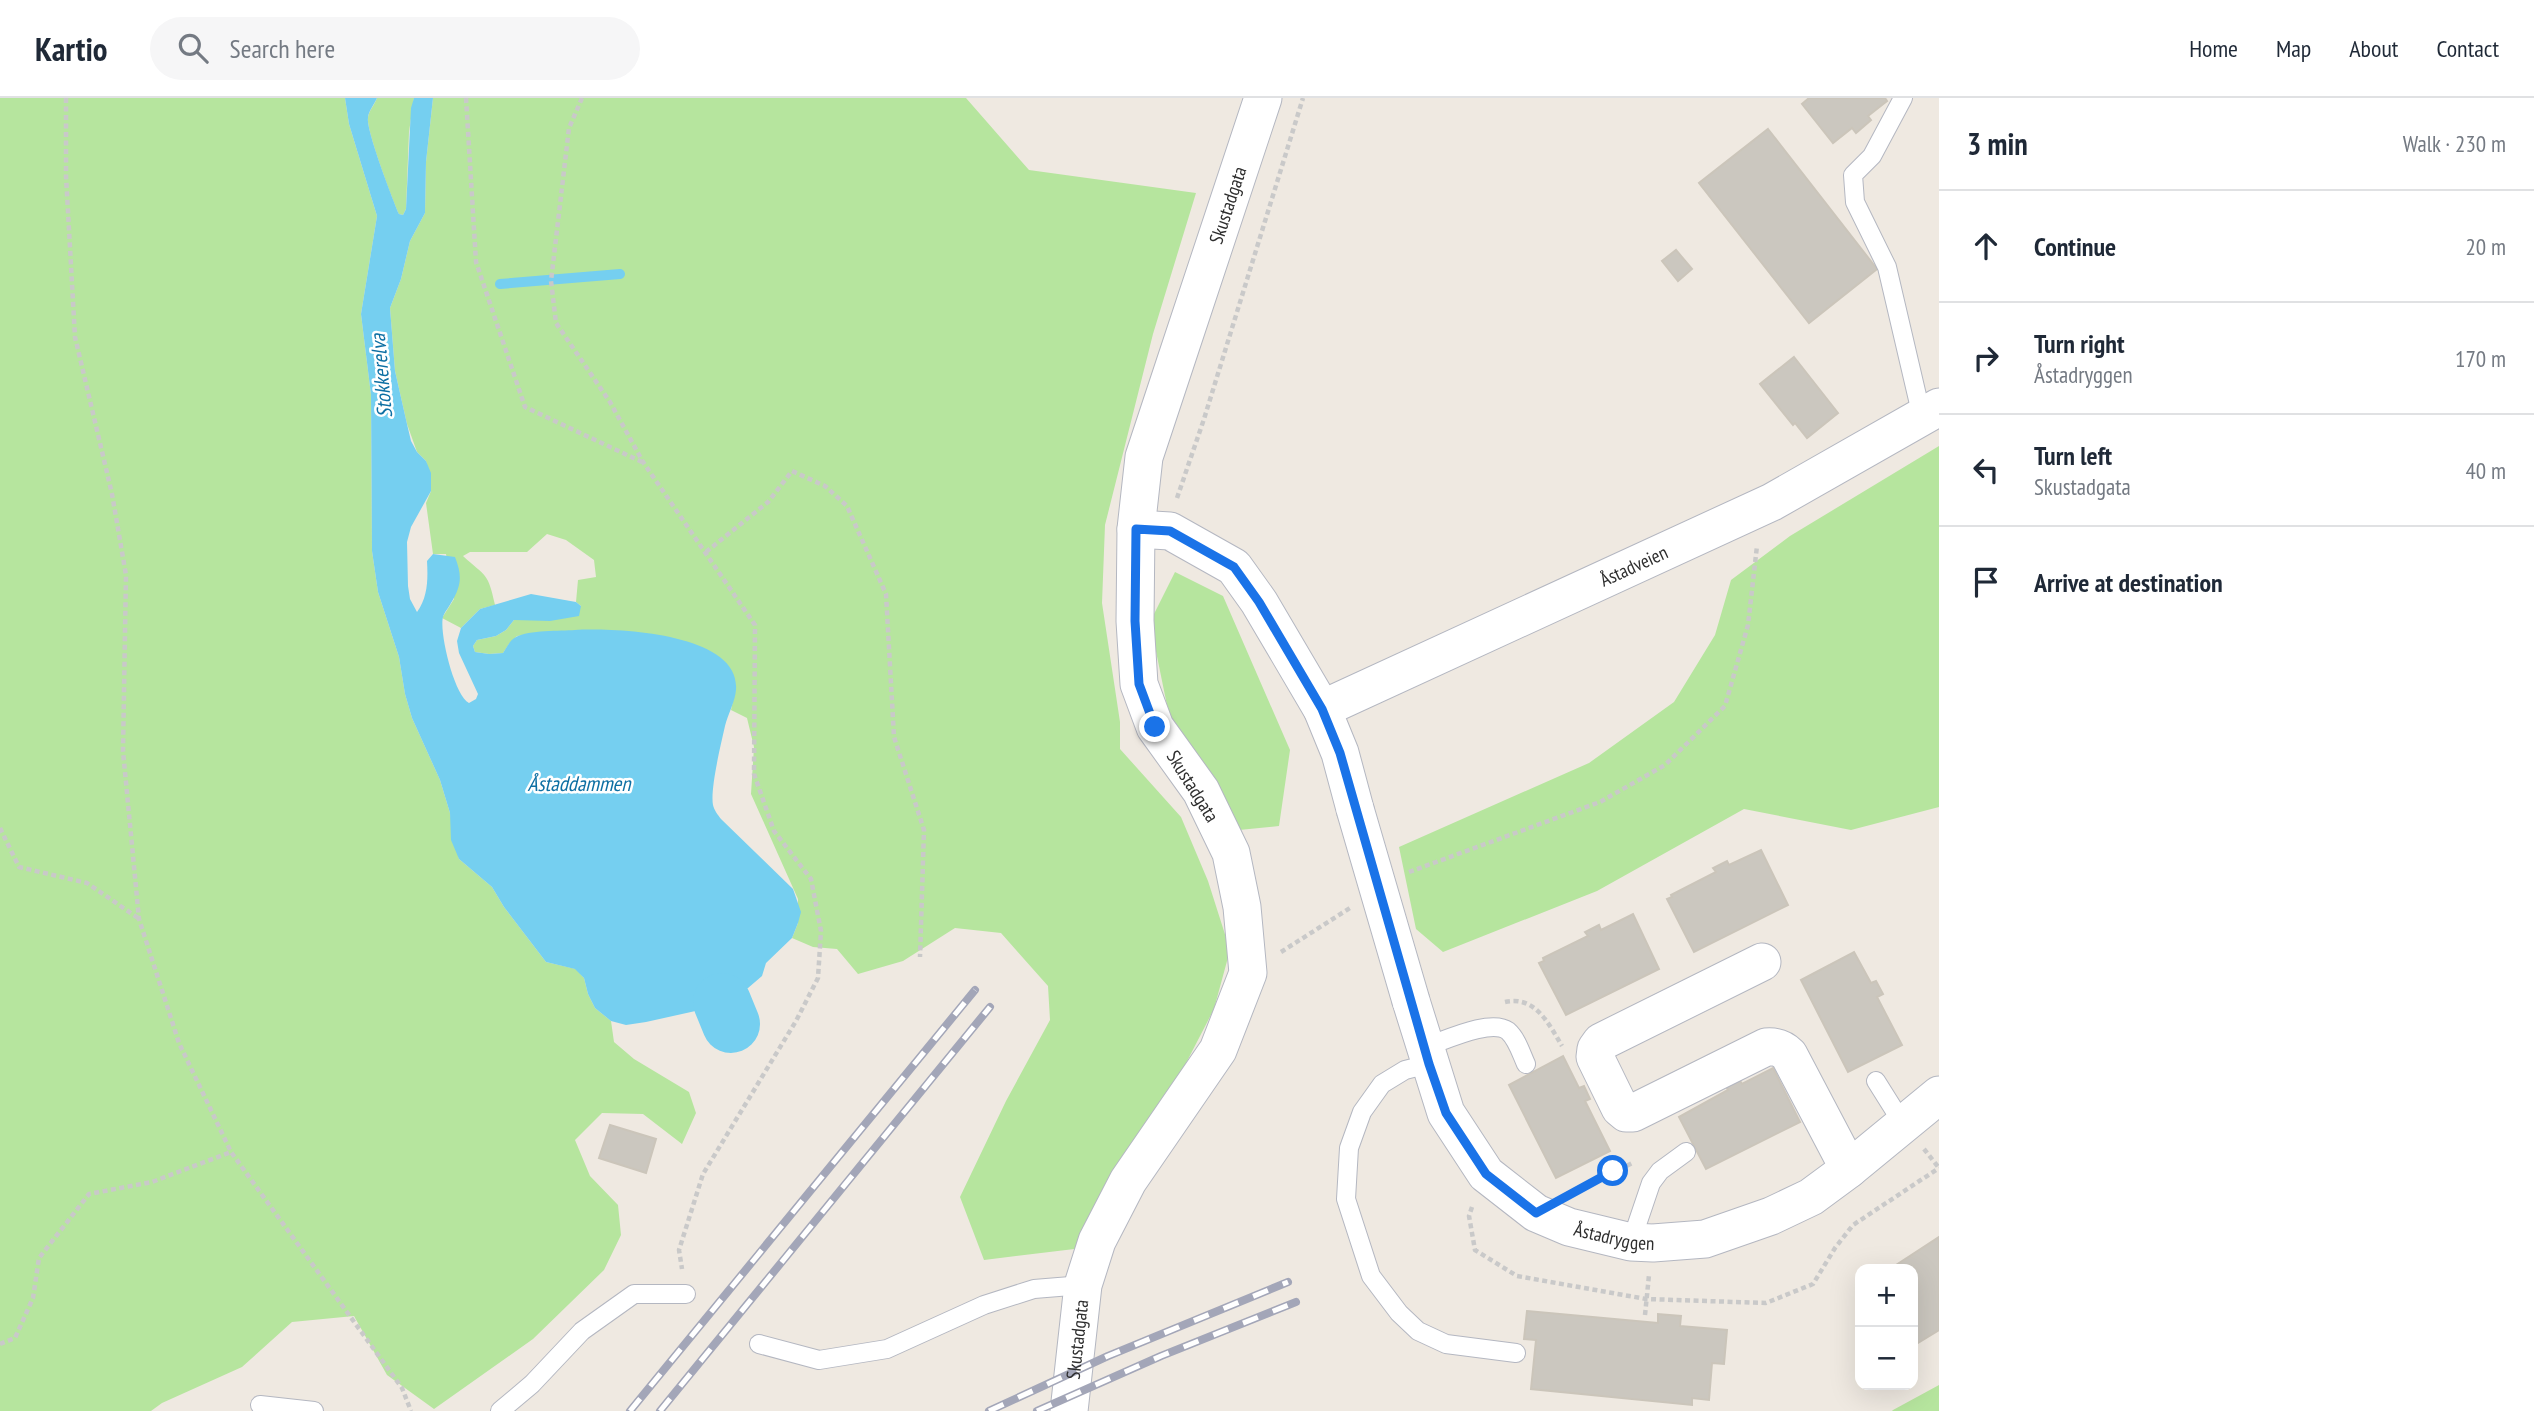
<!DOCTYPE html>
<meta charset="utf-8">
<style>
body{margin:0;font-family:"PT Sans Narrow",sans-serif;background:#f6f6f7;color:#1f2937}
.controls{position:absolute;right:21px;bottom:21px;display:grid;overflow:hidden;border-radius:14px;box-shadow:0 7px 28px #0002}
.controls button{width:63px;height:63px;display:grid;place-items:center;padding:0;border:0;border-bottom:2px solid #e0e1e3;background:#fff;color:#1f2937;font:35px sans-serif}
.stop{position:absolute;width:21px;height:21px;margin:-16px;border:5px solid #1a73e8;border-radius:50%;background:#fff}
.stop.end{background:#1a73e8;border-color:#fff;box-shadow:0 2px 7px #0008}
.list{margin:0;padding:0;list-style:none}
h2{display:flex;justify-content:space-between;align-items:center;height:91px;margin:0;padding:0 28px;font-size:30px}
h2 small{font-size:23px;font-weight:400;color:#747a83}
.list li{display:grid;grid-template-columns:46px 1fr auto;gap:21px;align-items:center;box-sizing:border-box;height:112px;padding:0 28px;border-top:2px solid #e0e1e3}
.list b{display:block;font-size:26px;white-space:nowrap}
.list p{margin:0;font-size:23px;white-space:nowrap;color:#747a83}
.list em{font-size:23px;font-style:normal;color:#747a83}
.icon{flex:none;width:38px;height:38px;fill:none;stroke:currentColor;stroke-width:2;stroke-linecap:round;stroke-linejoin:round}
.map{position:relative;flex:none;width:1939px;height:1313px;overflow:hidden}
header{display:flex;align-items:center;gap:42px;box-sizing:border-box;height:98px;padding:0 35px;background:#fff;border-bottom:2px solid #e0e1e3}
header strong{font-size:33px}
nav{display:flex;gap:38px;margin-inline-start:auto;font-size:24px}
.search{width:490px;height:63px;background:#f6f6f7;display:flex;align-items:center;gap:18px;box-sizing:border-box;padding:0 24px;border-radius:38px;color:#747a83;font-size:26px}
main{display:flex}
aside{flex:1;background:#fff}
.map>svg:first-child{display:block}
.green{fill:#b6e59e}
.water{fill:#75cff0}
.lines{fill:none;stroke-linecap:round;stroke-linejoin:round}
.stream{stroke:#75cff0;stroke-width:10}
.river{stroke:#75cff0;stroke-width:58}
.building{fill:#cbc7bf;stroke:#cbc5ba;stroke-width:2}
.lane-casing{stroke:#b4b7c1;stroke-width:20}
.street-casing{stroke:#b4b7c1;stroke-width:39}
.path{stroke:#c9c9c9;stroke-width:4.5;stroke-dasharray:5 3.5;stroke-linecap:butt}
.lane{stroke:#fff;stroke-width:18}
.street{stroke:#fff;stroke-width:37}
.rail-casing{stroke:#a3a6b8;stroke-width:8}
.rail{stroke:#fff;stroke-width:5;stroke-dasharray:16;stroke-linecap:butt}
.street-bridge-casing{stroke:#b4b7c1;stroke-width:39;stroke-linecap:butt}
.street-bridge{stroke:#fff;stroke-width:37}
.route{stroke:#1a73e8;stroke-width:9}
.labels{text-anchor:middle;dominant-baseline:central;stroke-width:5;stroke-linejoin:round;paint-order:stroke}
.street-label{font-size:19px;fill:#2e2e2e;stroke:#fff}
.water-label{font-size:21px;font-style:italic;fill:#0d6fa3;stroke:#fff}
</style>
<header>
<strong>Kartio</strong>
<div class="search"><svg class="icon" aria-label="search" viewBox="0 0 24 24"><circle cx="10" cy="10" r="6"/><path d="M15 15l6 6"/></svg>Search here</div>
<nav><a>Home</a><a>Map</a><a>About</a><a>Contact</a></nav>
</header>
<main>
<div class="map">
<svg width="1939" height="1313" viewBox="0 0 1939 1313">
<rect width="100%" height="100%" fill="#efe9e1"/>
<!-- green -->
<path class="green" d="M0,0H345L349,26L377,118L361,216L371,297L372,453L378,494L399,559L405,596L412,620L440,682L450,715L459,761L492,789L504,809L546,864L576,871L584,880L588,896L595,910L611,923L614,944L634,961L689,994L696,1015L682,1046L643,1016L602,1015L575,1042L590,1078L618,1107L621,1137L604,1172L533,1241L434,1311L387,1277L354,1218L292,1224L242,1269L162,1305L151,1313H0Z
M377,0H414L409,34L406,111L403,117L399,116C393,103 366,32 368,20C368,14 375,6 377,0Z
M433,0H966L1029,72L1196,95L1153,236L1105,427L1102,505L1120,624V651L1181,719L1208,783L1230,852L1214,911L1091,1149L984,1162L960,1099L1006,1003L1050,922L1048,888L1001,835L955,830L903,863L858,876L837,851L813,849L792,840L798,825V801L751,696L754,649L747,620L731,612L736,589L554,533L517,538L509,546L503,555L489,556L475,554L473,548L477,542L496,538L506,532L514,522L581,508L576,504L578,482L596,479L594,462L566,442L547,436L527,454H470L463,458C486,479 488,474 495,507L480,511L461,530L442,520L454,501L446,456H433L426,405L431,393L426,363L417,354L407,326L395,273L390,210L401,181L410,143L425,115L426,64Z
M1939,348V709L1851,732L1744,711L1597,793L1443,854L1416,831L1399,749L1589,665L1674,604L1715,537L1731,482L1790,438Z
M1175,474L1223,498L1290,652L1279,728L1239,732L1170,622L1150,524Z
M1939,1287V1313H1892L1893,1312Z"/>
<!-- water -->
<path class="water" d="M345,0H377C375,5 368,14 368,20C366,32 393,102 399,116L403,117L406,111L411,10L414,0H433L426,64L425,115L410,143L401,181L390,210L395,273L407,326L411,343L417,354L426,363L431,375V393L411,429L407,444L408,488L410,501L417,514C428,499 428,481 427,463L433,456L455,459C462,477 462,487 451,505C449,509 444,515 443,519C439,534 454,597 469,605L476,601L478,596L459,555L457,543L461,530L480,511L531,496L576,504L581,508L579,518L550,523L514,522L506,532L496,538L477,542L473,548L475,554L489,556L503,555C507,549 510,542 516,539C529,532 560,533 575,532C613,530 741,534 736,592C735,604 728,616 725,628C721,646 710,691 713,707C714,712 718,717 721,721L793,791L801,814L798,825L792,840L766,865L762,878L748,890L722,904L700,912L646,924L626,927L611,923L595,910L588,896L584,880L575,871L546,864L504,809L492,789L459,761L451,742L450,715L440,682L412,620L405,596L399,559L378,494L372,453L371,297L361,216L377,118L349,26Z"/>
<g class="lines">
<!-- stream -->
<path class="stream" d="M500,186L620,176"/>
<!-- river -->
<path class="river" d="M722,904L731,926"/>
</g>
<!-- building -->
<path class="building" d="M1809,0H1885L1887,3L1868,18L1871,22L1856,35L1852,30L1833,45L1802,6Z
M1768,31L1877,171L1809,225L1699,85Z
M1676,152L1692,171L1678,183L1662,163Z
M1794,259L1838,315L1807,340L1795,325L1793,327L1760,286Z
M1761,752L1788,807L1694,854L1667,801L1672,799L1671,797L1716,774L1713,770L1727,763L1729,767Z
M1633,816L1659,871L1566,917L1539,865L1544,863L1543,860L1588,838L1585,834L1599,827L1601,832Z
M1854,854L1871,885L1876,883L1883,896L1877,899L1902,947L1848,974L1801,882Z
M1563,958L1579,990L1584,988L1590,1001L1585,1003L1610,1053L1556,1080L1509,987Z
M1773,970L1800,1024L1706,1071L1679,1019L1728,992L1726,988L1739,981L1742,986Z
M610,1027L656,1041L646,1075L599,1060Z
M1939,1139V1232L1913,1248V1171H1890Z
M1527,1213L1658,1225V1216L1681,1218L1680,1228L1727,1232L1724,1266L1712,1265L1709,1302L1692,1300V1307L1531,1291L1536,1242L1524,1241Z"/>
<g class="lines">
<defs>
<path id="lane" d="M1903,0L1872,58L1853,77L1855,104L1887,169L1922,319
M1425,949C1444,943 1491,920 1508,933C1517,941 1521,955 1526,966
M1429,966L1405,972L1382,986L1362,1014L1349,1050L1346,1101L1371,1178L1399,1215L1418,1233L1446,1246L1516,1255
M1876,983L1903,1026
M1631,1144L1651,1085L1660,1073L1686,1054
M759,1246L819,1262L887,1251L984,1207L1034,1191L1083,1187
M260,1307L314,1313
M500,1313L532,1286L582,1233L634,1196H686"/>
<g id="street">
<path d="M1136,431L1170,433L1234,469L1259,504L1322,611L1340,655L1355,711"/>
<path id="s1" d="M1322,611L1772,404L1939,309"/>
<path d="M1762,864L1601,944L1596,951L1595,959L1620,1010L1626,1015H1633L1766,949C1776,948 1782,950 1789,957L1849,1071"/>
<path id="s2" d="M1411,903L1446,1015L1486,1076L1536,1115L1569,1129L1631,1144L1653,1145L1705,1141L1771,1118L1811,1099L1849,1071L1939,997"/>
<path id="s3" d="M1069,1313L1083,1187L1097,1143L1128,1083L1218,952L1248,875L1242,809L1231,755L1201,693L1155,629L1139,586L1135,523L1136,431L1144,359L1263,0"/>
</g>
</defs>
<!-- lane casing -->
<use href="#lane" class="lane-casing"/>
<!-- street casing -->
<use href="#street" class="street-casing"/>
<!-- path -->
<path class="path" d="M66,0V78L75,239L112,396L126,477L123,653L139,821L179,945L231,1054L402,1290L411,1313
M466,0L476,164L525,309L642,364
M582,0L569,30L551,183L556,225L610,304L643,364L755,527L754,676L774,733L811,781L821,833L818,880L796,923L703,1076L679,1152L682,1171
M1177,400L1204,321L1303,0
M706,454L768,404L792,373L825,388L847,408L886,496L894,639L924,732L920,859
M0,730L19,769L87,785L138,820
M1409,774L1600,704L1665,667L1725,608L1748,527L1757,448
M1281,854L1350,810
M1505,904C1535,897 1549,926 1562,948
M1924,1051L1939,1070
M1574,1095L1634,1064
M1472,1109L1469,1118L1475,1152L1517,1178L1646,1201L1766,1205L1813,1186L1835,1150L1853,1127L1939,1070
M1645,1217L1649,1177
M0,1246L15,1240L33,1200L39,1160L89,1096L152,1084L231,1054"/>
<!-- lane -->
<use href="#lane" class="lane"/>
<!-- street -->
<use href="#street" class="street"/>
<defs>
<path id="rail" d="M630,1313L975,892
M660,1313L990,909
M989,1313L1108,1258L1288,1184
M1037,1313L1161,1258L1296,1204"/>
</defs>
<!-- rail casing -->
<use href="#rail" class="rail-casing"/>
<!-- rail -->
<use href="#rail" class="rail"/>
<defs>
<path id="street-bridge" d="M1355,711L1411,903"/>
</defs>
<!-- street-bridge casing -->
<use href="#street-bridge" class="street-bridge-casing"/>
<!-- street-bridge -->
<use href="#street-bridge" class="street-bridge"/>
</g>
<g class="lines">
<!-- route -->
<path class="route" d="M1155,629L1139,586L1135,523L1136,431L1170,433L1234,469L1259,504L1322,611L1340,655L1429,966L1446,1015L1486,1076L1536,1115L1613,1073"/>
</g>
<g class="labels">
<!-- street labels -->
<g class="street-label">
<text stroke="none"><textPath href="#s3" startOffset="1290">Skustadgata</textPath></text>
<text stroke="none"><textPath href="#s1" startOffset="343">Åstadveien</textPath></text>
<text transform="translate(1193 688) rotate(58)">Skustadgata</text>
<text stroke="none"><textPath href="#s2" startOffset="336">Åstadryggen</textPath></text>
<text stroke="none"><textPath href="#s3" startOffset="72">Skustadgata</textPath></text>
</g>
<!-- water labels -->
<g class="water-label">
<text transform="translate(381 278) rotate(-95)">Stokkerelva</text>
<text x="579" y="685">Åstaddammen</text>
</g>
</g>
</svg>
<div class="controls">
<button>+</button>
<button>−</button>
</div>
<div class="stop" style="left:1613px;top:1073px"></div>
<div class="stop end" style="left:1155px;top:629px"></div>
</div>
<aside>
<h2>3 min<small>Walk · 230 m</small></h2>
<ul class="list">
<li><svg class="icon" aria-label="ahead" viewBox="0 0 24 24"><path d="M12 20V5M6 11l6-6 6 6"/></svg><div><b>Continue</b></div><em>20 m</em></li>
<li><svg class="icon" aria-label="right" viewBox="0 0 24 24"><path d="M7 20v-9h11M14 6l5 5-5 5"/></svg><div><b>Turn right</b><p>Åstadryggen</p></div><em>170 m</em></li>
<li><svg class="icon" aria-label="left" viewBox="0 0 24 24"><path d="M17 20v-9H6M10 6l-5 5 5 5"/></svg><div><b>Turn left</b><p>Skustadgata</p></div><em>40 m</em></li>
<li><svg class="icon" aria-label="arrive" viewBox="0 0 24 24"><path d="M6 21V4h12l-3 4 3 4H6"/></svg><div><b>Arrive at destination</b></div></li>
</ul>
</aside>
</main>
